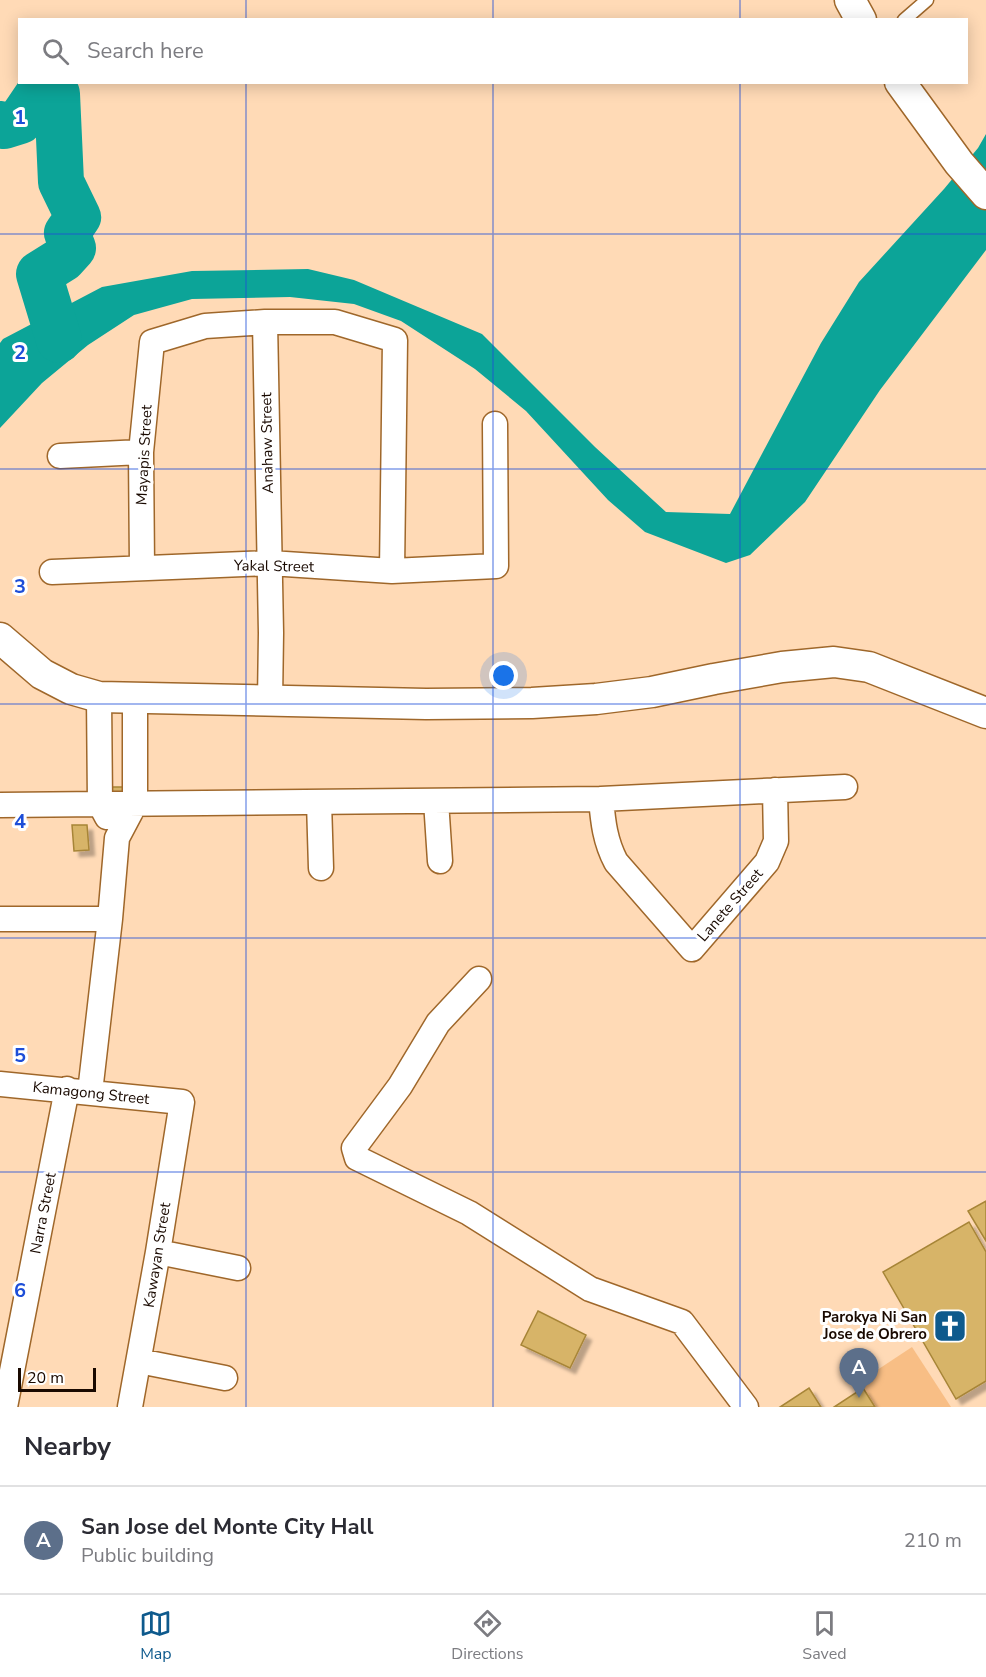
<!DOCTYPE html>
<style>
body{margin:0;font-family:"Nunito Sans",sans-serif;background:#f7f7f7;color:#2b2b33}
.scale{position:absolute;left:18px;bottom:15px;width:78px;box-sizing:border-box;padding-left:6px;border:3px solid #190900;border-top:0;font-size:16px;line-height:21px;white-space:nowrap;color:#190900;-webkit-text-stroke:4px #fff;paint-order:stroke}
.you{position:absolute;left:504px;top:676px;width:21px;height:21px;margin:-15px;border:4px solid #fff;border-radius:50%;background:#1a73e8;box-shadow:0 0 0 9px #1a73e833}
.badge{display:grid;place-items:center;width:39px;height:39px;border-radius:50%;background:#0e5a8d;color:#fff;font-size:20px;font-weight:700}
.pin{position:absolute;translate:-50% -50px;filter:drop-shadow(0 2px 3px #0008)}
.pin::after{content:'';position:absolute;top:32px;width:21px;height:18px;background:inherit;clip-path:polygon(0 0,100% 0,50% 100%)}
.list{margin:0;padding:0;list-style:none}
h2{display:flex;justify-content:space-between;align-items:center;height:78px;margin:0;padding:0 24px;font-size:26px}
h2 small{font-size:20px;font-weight:400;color:#7c7c81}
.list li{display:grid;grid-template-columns:39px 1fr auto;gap:18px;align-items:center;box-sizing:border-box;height:108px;padding:0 24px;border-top:2px solid #e1e1e2}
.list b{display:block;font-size:22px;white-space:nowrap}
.list p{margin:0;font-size:20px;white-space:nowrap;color:#7c7c81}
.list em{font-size:20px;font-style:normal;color:#7c7c81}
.icon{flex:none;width:33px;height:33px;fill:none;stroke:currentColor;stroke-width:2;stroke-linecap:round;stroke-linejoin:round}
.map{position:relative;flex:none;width:986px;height:1407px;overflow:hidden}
.search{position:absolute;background:#fff;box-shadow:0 3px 15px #0003;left:18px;right:18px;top:18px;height:66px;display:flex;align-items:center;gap:15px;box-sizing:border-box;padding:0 21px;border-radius:0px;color:#7c7c81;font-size:22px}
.sheet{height:186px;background:#fff}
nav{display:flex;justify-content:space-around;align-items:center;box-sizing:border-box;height:84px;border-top:2px solid #e1e1e2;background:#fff;font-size:16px;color:#7c7c81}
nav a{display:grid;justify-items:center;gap:3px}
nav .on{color:#0e5a8d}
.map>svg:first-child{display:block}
.green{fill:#f8be85}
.water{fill:#0ca498}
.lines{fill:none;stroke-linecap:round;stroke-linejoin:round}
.river{stroke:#0ca498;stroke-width:46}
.building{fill:#d7b468;stroke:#a78537;stroke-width:1.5;filter:url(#shadow)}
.service-casing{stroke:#9f672a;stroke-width:15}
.minor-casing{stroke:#9f672a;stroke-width:27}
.tertiary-casing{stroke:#9f672a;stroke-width:33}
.service{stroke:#fff;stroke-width:12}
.minor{stroke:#fff;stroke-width:24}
.tertiary{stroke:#fff;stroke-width:30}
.grid{fill:none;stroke:#1d4ed8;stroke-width:1.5;stroke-opacity:0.55}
.labels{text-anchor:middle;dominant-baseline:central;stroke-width:6;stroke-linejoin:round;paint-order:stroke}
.street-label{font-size:15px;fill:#190900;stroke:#fff}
.poi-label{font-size:15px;font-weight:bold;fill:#190900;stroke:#fff;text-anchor:end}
.grid-label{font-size:20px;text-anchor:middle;font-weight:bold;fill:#1d4ed8;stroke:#fff;stroke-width:6;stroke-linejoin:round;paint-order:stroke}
</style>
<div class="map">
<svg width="986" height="1407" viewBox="0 0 986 1407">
<defs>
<filter id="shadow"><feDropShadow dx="5.5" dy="5.5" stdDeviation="1.5" flood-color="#0004"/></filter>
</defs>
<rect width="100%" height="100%" fill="#ffdab6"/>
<!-- green -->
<path class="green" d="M912,1347L951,1407H875L859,1382Z"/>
<!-- water -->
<path class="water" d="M986,134V250L880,390L805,502L750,555L726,563L645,532L608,500L526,411L475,369L401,321L354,304L290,297L192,299L134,315L88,345L42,383L0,428V343L3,339L102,287L192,271L308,269L354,280L482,334L595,447L666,512L730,514L821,343L859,282L944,189L978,148Z"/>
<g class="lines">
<!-- river -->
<path class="river" d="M0,124L4,126L20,121L41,90L57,94L61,182L78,217L67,233L73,248L63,259L39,274L59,340"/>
</g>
<!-- building -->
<path class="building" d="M111,787H124V798H111Z
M72,825H87L89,850L74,851Z
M986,1201V1241L968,1211Z
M969,1222L986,1252V1381L956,1399L883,1272Z
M538,1311L586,1335L570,1368L521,1345Z
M809,1388L821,1407H780Z
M863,1388L875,1407H834Z"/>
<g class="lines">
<defs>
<path id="service" d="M904,20L927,0"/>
<path id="minor" d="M265,322L271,633L270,701
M60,456L141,452
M142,567L141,452L152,342L205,326L265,322H335L395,340L392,571
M52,572L270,563L392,571L496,566L495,424
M99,697L100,804L107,817
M601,799C603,822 605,841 616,862L692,949L767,862L776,841L775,790
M436,801L440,861
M319,802L321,868
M0,805L601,799L845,787
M0,919H110
M479,979L438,1023L400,1086L354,1148L357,1158L469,1213L590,1289L682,1322L746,1407
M0,1084L182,1102L158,1252L130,1407
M90,1092L110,919L117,838L135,804V698
M158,1252L238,1268
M139,1361L225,1378
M5,1407L67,1089"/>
<path id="tertiary" d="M850,0L861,20
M900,82L959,163L986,194
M0,638L42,674L71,689L99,697L426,704L532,703L596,699L652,692L714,679L782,667L834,662L869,667L986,713"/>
</defs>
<!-- service casing -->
<use href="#service" class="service-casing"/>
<!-- minor casing -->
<use href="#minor" class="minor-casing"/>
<!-- tertiary casing -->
<use href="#tertiary" class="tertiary-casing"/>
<!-- service -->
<use href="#service" class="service"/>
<!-- minor -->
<use href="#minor" class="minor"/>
<!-- tertiary -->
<use href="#tertiary" class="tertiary"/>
</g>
<!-- grid -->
<path class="grid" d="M246,0V20M493,0V20M740,0V20M246,82V1407M493,82V1407M740,82V1407M0,234H986M0,469H986M0,704H986M0,938H986M0,1172H986"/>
<!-- icons -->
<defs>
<symbol id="church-square" viewBox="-11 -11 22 22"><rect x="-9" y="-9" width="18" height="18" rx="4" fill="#0e5a8d" stroke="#fff"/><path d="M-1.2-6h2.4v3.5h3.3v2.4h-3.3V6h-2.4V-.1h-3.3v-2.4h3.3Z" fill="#fff"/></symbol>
</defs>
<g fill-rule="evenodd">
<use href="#church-square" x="931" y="1307" width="38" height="38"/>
</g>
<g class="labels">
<!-- street labels -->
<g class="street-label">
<text transform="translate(267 443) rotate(-91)">Anahaw Street</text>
<text transform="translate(144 455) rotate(-87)">Mayapis Street</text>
<text transform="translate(274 566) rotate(1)">Yakal Street</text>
<text transform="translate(730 905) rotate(-49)">Lanete Street</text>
<text transform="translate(91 1093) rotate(6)">Kamagong Street</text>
<text transform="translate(43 1213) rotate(-79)">Narra Street</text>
<text transform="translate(157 1255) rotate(-81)">Kawayan Street</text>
</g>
<!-- poi labels -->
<g class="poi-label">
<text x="927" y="1317">Parokya Ni San<tspan x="927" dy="17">Jose de Obrero</tspan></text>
</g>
</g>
<g class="grid-label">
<text x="20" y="124">1</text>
<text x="20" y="359">2</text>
<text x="20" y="593">3</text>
<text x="20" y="828">4</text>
<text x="20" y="1062">5</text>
<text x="20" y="1297">6</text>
</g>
</svg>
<div class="scale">20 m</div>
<div class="you"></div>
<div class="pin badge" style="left:859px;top:1398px;background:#5c6f8a">A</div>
<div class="search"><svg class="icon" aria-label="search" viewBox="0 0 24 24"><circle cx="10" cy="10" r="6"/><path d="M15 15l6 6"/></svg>Search here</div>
</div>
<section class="sheet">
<h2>Nearby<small></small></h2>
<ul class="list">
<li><span class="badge" style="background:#5c6f8a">A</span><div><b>San Jose del Monte City Hall</b><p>Public building</p></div><em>210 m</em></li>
</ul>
</section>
<nav>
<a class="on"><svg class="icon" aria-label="map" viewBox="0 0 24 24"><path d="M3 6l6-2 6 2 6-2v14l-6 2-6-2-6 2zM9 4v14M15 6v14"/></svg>Map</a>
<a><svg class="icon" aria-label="directions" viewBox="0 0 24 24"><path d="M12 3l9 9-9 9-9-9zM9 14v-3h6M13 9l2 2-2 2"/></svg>Directions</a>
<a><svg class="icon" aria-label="saved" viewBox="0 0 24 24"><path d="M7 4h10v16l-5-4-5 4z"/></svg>Saved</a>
</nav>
